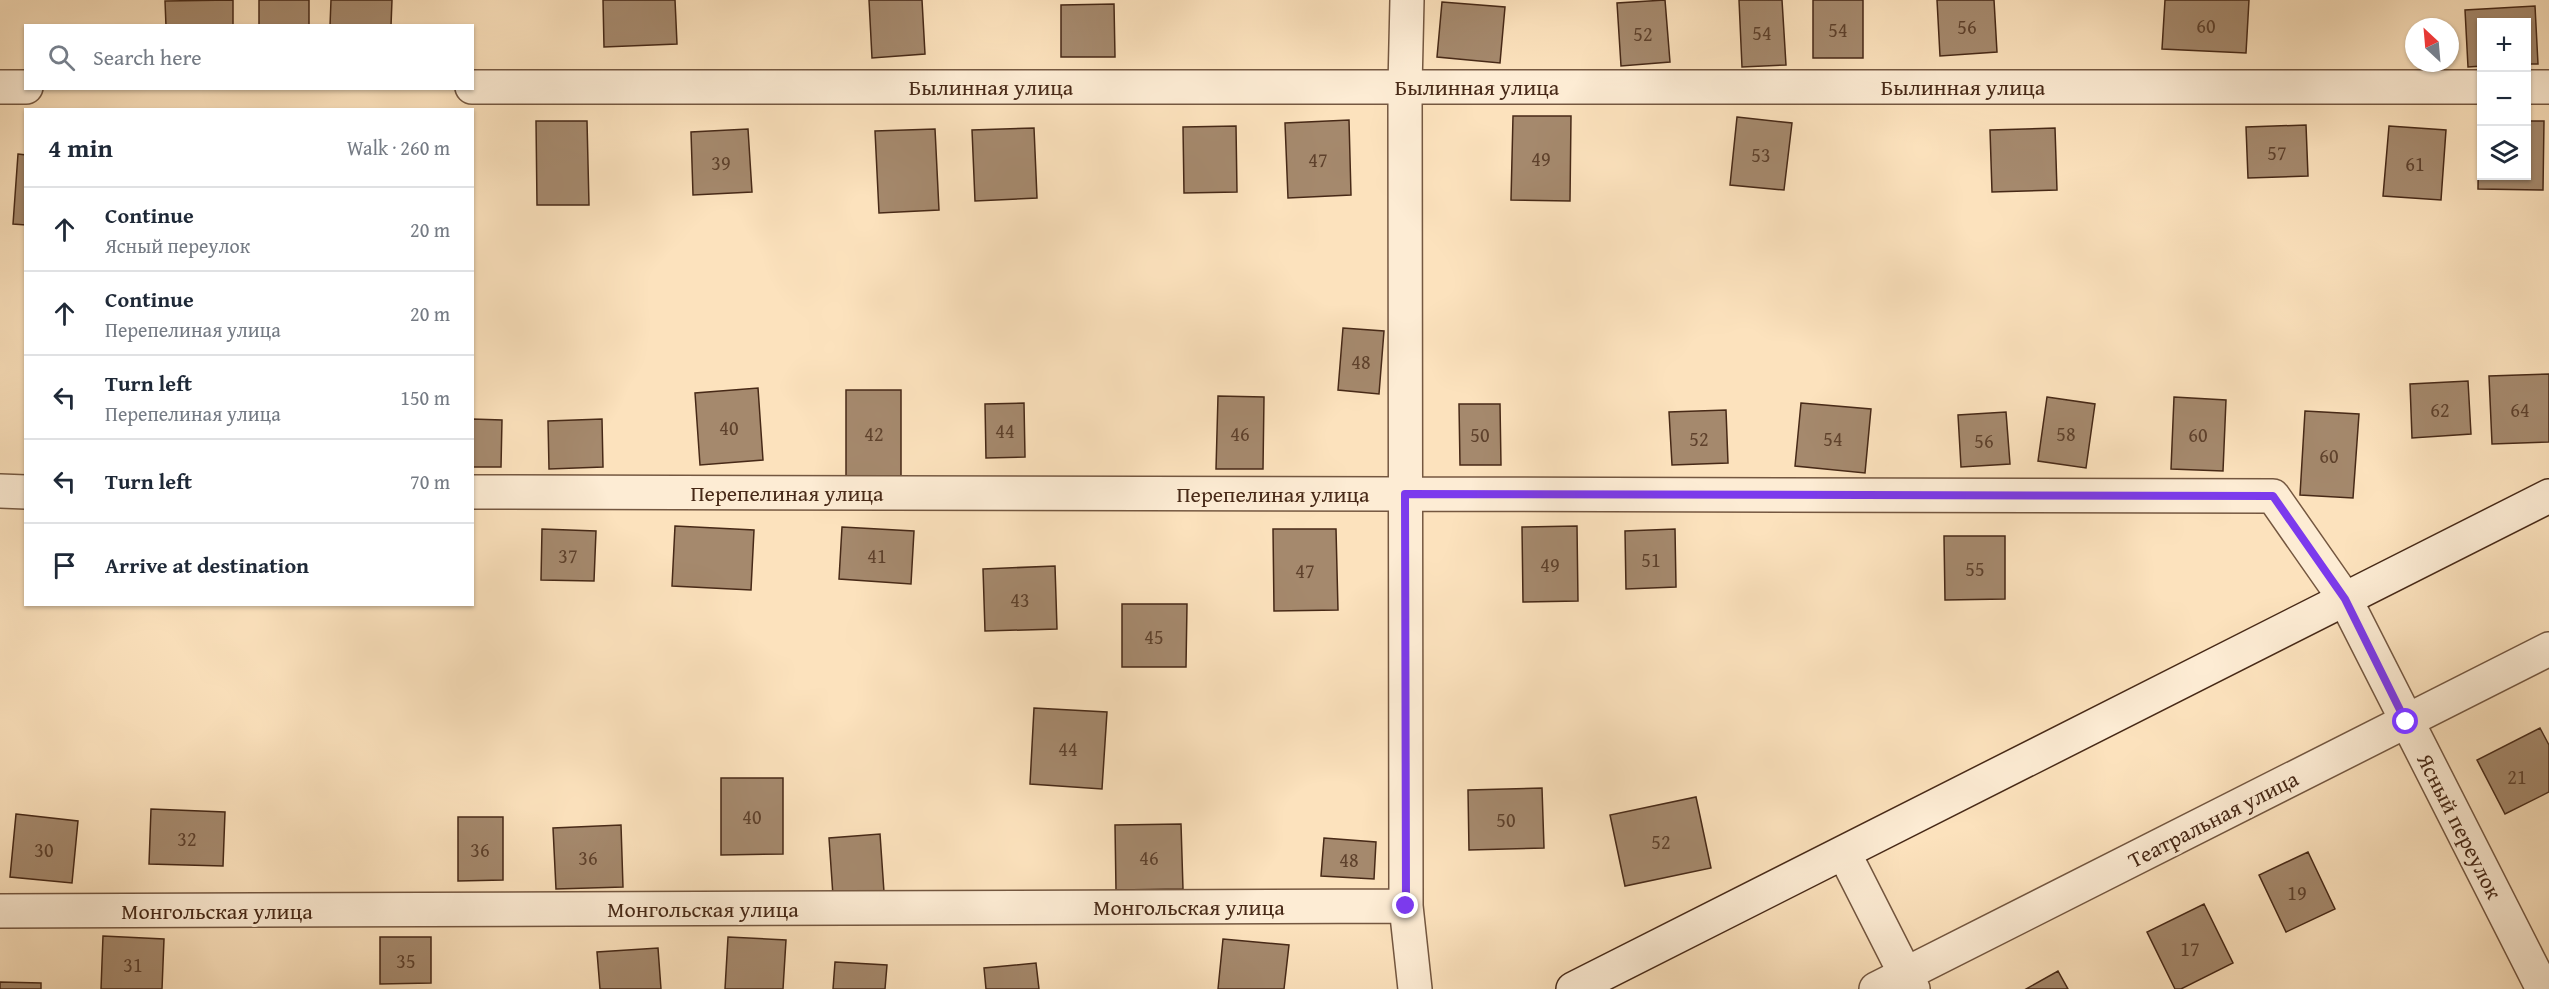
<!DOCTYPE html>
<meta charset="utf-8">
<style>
body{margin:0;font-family:"Gentium Book Plus",serif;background:#f2f2f3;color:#1f2937}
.controls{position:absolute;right:18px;top:18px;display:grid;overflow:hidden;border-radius:0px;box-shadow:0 2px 4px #0004}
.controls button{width:54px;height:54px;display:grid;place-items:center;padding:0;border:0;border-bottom:2px solid #e0e1e3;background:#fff;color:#1f2937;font:30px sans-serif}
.compass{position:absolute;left:2405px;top:18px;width:54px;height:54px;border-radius:50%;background:#fff;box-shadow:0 2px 4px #0004;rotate:334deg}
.stop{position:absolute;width:18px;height:18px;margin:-14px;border:4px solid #7c3aed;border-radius:50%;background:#fff}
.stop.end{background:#7c3aed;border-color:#fff;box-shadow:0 2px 6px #0008}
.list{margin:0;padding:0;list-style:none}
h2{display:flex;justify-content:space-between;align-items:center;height:78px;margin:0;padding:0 24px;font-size:26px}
h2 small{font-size:20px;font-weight:400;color:#747a83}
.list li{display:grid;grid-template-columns:39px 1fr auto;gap:18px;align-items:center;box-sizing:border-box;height:84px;padding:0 24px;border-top:2px solid #e0e1e3}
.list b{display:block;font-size:22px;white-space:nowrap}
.list p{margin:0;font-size:20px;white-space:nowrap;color:#747a83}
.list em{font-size:20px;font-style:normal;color:#747a83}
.icon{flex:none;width:33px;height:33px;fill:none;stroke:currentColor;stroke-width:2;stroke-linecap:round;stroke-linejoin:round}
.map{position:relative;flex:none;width:2549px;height:989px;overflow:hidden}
.search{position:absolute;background:#fff;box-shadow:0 2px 4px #0004;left:24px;top:24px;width:450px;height:66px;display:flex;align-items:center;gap:15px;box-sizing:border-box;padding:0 21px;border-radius:0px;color:#747a83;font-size:22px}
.panel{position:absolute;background:#fff;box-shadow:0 2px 4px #0004;left:24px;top:108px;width:450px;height:498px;border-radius:0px}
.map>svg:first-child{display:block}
.building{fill:#a5896d;stroke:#472917;stroke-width:1.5}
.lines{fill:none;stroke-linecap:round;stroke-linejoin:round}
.street-casing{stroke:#745740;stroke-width:36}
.secondary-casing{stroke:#472917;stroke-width:36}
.street{stroke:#fdecd4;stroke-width:33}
.secondary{stroke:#fdecd4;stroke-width:33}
.route{stroke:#7c3aed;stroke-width:8}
.labels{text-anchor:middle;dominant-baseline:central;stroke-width:6;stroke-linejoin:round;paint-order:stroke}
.number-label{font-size:20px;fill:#5e412c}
.street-label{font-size:22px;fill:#472917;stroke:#fdecd4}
</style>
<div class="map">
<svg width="2549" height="989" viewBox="0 0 2549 989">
<rect width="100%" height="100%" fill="#fce2bd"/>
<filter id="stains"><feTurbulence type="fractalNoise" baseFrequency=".00333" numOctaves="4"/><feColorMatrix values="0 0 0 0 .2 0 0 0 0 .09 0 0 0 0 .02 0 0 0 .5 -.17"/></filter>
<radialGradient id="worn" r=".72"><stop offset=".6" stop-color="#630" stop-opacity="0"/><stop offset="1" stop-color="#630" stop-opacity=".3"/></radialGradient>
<!-- building -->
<path class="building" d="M233,0V26H166L165,1Z
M259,0H309V26H259Z
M331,0H392L391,26H330Z
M603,0H675L677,44L604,47Z
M869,0H922L925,54L872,58Z
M1665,0L1670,62L1621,66L1617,3Z
M1739,0H1782L1786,65L1742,67Z
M1813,0H1863V58H1813Z
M1937,0H1994L1997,52L1940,56Z
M2165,0H2249L2246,53L2162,49Z
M1442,2L1505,7L1500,63L1437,57Z
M1114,4L1115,57H1061V5Z
M2535,6L2538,64H2526V22H2482V66L2468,67L2465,10Z
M1513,116H1571L1570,201L1511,200Z
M1737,117L1792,123L1784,190L1730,185Z
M1349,120L1351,195L1288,198L1285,123Z
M2479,120H2482V176H2526V121H2544L2543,190L2478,189Z
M536,121H587L589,205H537Z
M2306,125L2308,176L2248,178L2246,127Z
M1236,126L1237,192L1184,193L1183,127Z
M2389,126L2446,130L2441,200L2383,196Z
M1034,128L1037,198L975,201L972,130Z
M2055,128L2057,190L1992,192L1990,130Z
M748,129L752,192L693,195L691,132Z
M935,129L939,210L879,213L875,131Z
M18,154L26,155V225L13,224Z
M1343,328L1384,331L1379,394L1338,390Z
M2549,374V442L2492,444L2489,376Z
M2468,381L2471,434L2412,438L2410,384Z
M758,388L763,460L700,465L695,393Z
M846,390H901V477H846Z
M1218,396L1264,397L1263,469H1216Z
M2047,397L2095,404L2086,468L2038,461Z
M2174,397L2226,400L2223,471L2171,469Z
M1024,403L1025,457L986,458L985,404Z
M1801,403L1871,409L1865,473L1795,466Z
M1459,404H1500L1501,465H1460Z
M1726,410L1728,463L1672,465L1669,412Z
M2305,411L2359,414L2353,498L2300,495Z
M2006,412L2010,464L1961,467L1958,415Z
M472,419L502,420L501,467H472Z
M602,419L603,467L549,469L548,421Z
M675,526L754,530L751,590L672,586Z
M1577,526L1578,601L1523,602L1522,527Z
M842,527L914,531L911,584L839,579Z
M542,529L596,531L594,581L541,580Z
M1273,529H1336L1338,610L1274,611Z
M1675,529L1676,587L1626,589L1625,531Z
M1944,536H2005V599L1945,600Z
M1055,566L1057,629L985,631L983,569Z
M1122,604H1187L1186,667H1122Z
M1034,708L1107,712L1102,789L1030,784Z
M2540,728L2549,745V792L2505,814L2477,760Z
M721,778H783V854L721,855Z
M1542,788L1544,848L1469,850L1468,790Z
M1696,797L1711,868L1625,886L1610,815Z
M151,809L225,812L223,866L149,864Z
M16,814L78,821L72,883L10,877Z
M458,817H503V880L458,881Z
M1181,824L1183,889L1116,890L1115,825Z
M621,825L623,887L556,889L553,828Z
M880,834L884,892L833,896L829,838Z
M1324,838L1376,842L1374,879L1321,876Z
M2308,852L2335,909L2286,932L2259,875Z
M2204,904L2233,963L2181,989H2175L2147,932Z
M103,936L164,939L162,989H101Z
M380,937H431V983L380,984Z
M728,937L786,940L783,989H725Z
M1223,939L1289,945L1284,989H1218Z
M658,948L661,989H600L597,952Z
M835,962L887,965L885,989H833Z
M1036,963L1039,989H986L984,968Z
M2058,971L2068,989H2026Z
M0,982L41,983V989H0Z"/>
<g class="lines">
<defs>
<path id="street" d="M1407,0L1405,87L1406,906L1415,989
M0,87H26
M472,87H2482
M2526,87H2549
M0,491L26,492
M472,492L2273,496L2345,599L2543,989
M1844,853L1913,989
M0,911L1406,906
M1876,989L2549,649"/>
<path id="secondary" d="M1573,989L2549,496"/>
</defs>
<!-- street casing -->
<use href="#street" class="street-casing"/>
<!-- secondary casing -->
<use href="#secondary" class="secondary-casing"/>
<!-- street -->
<use href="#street" class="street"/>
<!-- secondary -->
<use href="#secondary" class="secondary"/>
</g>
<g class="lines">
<!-- route -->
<path class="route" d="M1406,906L1405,494L2273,496L2345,599L2406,722"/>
</g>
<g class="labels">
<!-- number labels -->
<g class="number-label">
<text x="2206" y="25">60</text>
<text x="1967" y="26">56</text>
<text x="1838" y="29">54</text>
<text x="1762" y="32">54</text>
<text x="1643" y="33">52</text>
<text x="2277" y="152">57</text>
<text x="1761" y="154">53</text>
<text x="1541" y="158">49</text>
<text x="1318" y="159">47</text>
<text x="721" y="162">39</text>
<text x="2415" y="163">61</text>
<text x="1361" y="361">48</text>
<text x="2440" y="409">62</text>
<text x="2520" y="409">64</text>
<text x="729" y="427">40</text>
<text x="1005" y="430">44</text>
<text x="874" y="433">42</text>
<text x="1240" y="433">46</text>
<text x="2066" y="433">58</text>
<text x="1480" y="434">50</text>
<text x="2198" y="434">60</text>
<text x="1699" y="438">52</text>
<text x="1833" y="438">54</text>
<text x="1984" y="440">56</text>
<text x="2329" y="455">60</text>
<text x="568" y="555">37</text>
<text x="877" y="555">41</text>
<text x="1651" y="559">51</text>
<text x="1550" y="564">49</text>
<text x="1975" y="568">55</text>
<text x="1305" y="570">47</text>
<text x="1020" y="599">43</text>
<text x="1154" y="636">45</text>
<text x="1068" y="748">44</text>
<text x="2517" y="776">21</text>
<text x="752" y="816">40</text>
<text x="1506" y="819">50</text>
<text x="187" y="838">32</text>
<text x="1661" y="841">52</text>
<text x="44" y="849">30</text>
<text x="480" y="849">36</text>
<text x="588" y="857">36</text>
<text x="1149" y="857">46</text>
<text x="1349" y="859">48</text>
<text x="2297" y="892">19</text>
<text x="2190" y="948">17</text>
<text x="406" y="960">35</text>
<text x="133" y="964">31</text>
</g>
<!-- street labels -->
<g class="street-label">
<text x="991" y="87">Былинная улица</text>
<text x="1477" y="87">Былинная улица</text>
<text x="1963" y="87">Былинная улица</text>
<text x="787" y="493">Перепелиная улица</text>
<text x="1273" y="494">Перепелиная улица</text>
<text transform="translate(2213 819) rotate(-27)">Театральная улица</text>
<text transform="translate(2460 826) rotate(63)">Ясный переулок</text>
<text x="1189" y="907">Монгольская улица</text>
<text x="703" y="909">Монгольская улица</text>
<text x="217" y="911">Монгольская улица</text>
</g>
</g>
<rect width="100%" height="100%" filter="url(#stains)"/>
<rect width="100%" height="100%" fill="url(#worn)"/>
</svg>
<div class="controls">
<button>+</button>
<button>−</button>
<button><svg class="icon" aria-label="layers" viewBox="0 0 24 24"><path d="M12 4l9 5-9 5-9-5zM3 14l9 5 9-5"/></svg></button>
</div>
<svg class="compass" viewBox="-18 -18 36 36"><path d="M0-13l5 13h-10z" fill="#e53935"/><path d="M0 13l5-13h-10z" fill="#747a83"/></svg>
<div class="stop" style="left:2406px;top:722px"></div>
<div class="stop end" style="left:1406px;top:906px"></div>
<div class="search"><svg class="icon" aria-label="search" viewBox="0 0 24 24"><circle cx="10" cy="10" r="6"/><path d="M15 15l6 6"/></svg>Search here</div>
<section class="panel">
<h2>4 min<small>Walk · 260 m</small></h2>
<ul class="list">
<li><svg class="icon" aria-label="ahead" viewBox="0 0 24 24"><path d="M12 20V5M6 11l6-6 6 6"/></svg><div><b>Continue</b><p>Ясный переулок</p></div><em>20 m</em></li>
<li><svg class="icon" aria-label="ahead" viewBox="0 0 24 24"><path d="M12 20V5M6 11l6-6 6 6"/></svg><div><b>Continue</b><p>Перепелиная улица</p></div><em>20 m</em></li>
<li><svg class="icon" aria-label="left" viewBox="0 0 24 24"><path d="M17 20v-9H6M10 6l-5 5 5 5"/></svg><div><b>Turn left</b><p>Перепелиная улица</p></div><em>150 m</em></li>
<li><svg class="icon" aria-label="left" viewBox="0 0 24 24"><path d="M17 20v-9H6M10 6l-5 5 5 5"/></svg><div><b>Turn left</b></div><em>70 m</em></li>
<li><svg class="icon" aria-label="arrive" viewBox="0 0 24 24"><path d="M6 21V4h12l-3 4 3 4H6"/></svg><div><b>Arrive at destination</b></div></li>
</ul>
</section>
</div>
